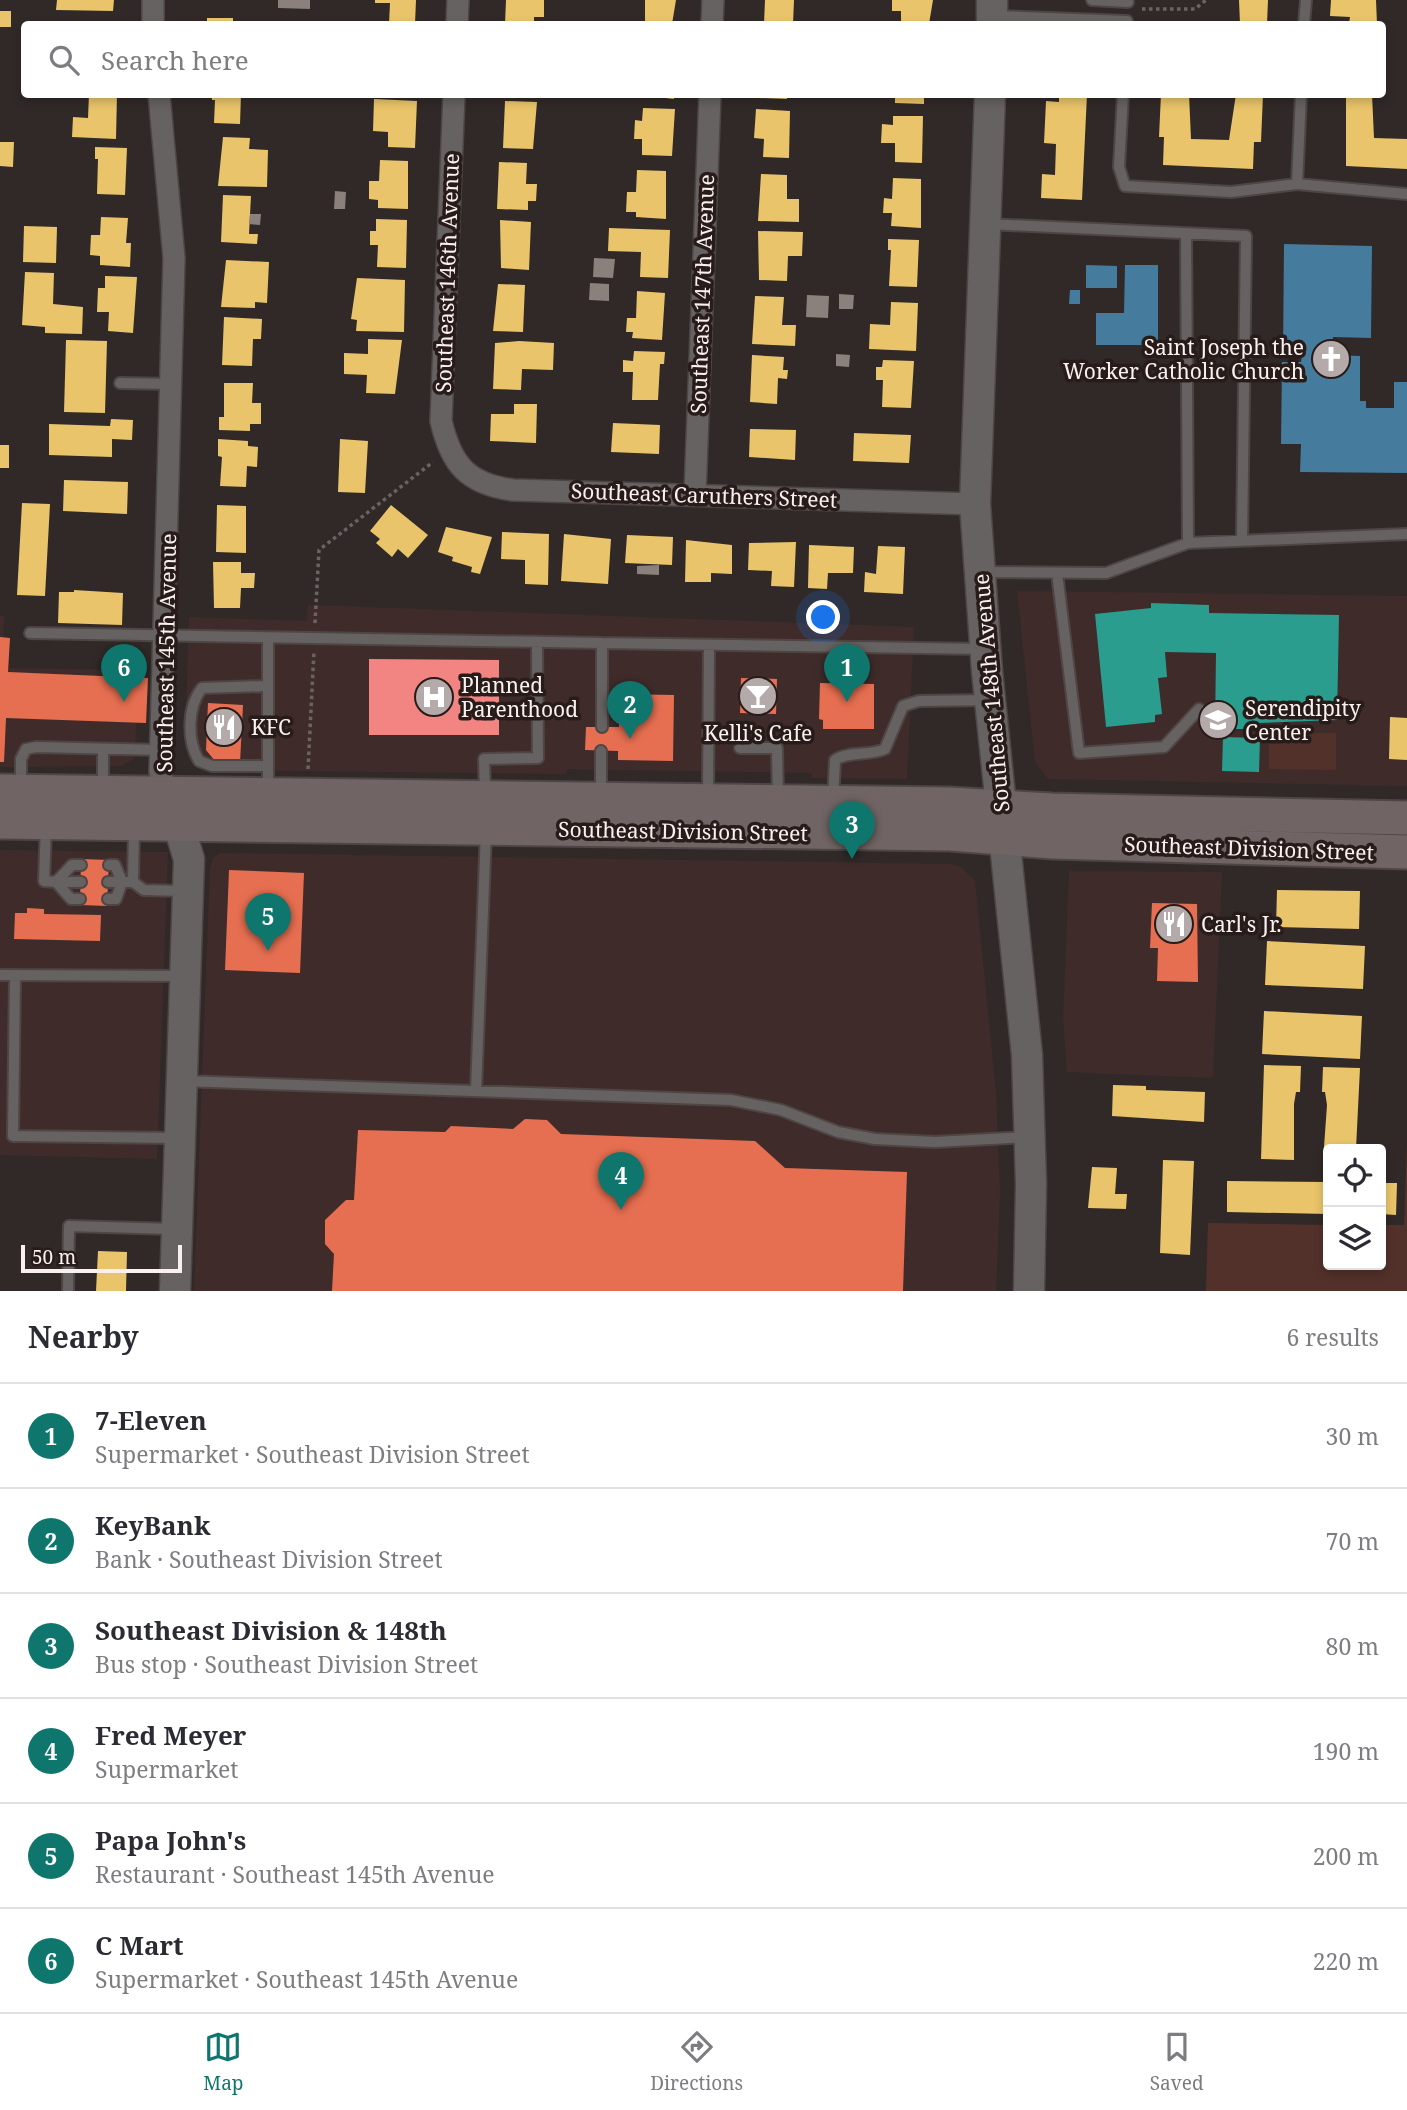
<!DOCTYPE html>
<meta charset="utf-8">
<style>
body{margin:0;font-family:"Noto Serif",serif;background:#f2f2f3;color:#2b2b33}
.controls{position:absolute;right:21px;bottom:21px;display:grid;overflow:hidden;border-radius:7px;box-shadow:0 4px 10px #0003}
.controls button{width:63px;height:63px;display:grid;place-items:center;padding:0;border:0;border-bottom:2px solid #e1e1e2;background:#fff;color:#2b2b33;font:35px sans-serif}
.scale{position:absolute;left:21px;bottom:18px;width:161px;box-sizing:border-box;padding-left:7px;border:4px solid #f9f0ef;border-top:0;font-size:19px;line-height:24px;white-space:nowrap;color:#f9f0ef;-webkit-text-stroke:5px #281c1a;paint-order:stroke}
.you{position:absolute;left:824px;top:618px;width:24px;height:24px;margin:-18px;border:5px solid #fff;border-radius:50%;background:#1a73e8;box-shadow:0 0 0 10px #1a73e833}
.badge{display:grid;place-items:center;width:46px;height:46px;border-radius:50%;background:#0f766e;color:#fff;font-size:23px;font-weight:700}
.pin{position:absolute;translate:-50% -58px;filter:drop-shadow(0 2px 4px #0008)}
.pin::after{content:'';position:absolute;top:37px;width:24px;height:21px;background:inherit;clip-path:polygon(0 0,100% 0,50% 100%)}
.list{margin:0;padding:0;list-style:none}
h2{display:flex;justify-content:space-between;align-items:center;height:91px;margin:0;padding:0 28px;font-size:30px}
h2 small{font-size:23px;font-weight:400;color:#7c7c81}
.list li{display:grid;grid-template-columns:46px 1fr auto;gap:21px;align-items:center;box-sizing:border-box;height:105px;padding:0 28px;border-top:2px solid #e1e1e2}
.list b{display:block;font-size:26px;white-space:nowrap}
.list p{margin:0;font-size:23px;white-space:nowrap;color:#7c7c81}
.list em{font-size:23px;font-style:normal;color:#7c7c81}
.icon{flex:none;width:38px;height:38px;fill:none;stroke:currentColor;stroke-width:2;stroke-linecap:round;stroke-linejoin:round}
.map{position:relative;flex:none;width:1407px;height:1291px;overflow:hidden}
.search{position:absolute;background:#fff;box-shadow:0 4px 10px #0003;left:21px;right:21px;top:21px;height:77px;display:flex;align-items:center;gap:18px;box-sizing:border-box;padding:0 24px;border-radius:7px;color:#7c7c81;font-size:26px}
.sheet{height:721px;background:#fff}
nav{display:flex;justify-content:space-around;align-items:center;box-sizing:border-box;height:98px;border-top:2px solid #e1e1e2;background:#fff;font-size:19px;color:#7c7c81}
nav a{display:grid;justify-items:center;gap:4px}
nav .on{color:#0f766e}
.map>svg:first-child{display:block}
.built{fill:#3f2c2a}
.green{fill:#53312b}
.homes{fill:#e9c46a}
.shops{fill:#e76f51}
.schools{fill:#2a9d8f}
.health{fill:#f28482}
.public{fill:#457b9d}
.industry{fill:#8a817c}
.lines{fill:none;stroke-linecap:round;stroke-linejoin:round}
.lane-casing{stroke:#4d4645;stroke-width:14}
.street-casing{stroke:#4d4645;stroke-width:24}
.secondary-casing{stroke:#4d4645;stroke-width:33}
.primary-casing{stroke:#4d4645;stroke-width:37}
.path{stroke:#696464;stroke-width:3.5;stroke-dasharray:3.5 3.5;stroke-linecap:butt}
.lane{stroke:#676262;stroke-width:10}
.street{stroke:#676262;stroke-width:21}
.secondary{stroke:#676262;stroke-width:30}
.primary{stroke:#706564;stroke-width:33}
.labels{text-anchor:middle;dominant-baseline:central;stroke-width:7;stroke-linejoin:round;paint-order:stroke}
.street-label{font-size:21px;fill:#f9f0ef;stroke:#281c1a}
.poi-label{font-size:21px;fill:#f9f0ef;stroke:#281c1a;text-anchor:start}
</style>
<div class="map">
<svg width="1407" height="1291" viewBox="0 0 1407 1291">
<rect width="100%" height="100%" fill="#302928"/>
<!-- built -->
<path class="built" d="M1017,591L1407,596V786L1048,779L1035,762Z
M308,605L914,627L907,779L812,778V773L567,769L566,774L207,770L185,748L189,617L307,621Z
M0,615L4,616L3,668L138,670L135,758L121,766L0,767Z
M0,850L168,852L157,1159L0,1155Z
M221,853L950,864L960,866L975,881L996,1092L1000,1192L996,1291H194L210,868L213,858Z
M1069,871L1222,872L1213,1078L1067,1072L1063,1020Z"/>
<!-- green -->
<path class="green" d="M1269,733H1336V770L1269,769Z
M1407,1141V1291H1206L1208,1223L1328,1225V1265H1381V1225H1404Z"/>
<!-- homes -->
<path class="homes" d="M57,0H114L113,11L56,10Z
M375,0H416L415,24H389L390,3H375Z
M506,0H544V17H534V24H505Z
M645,0H676L672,24H645Z
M765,0H794L793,24H764Z
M892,0H933L929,24H901V11H892Z
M1239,0H1268L1267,24H1240Z
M1331,0H1376L1377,24H1349L1350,17L1330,16Z
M0,11H11V27H0Z
M207,18H233V24H207Z
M86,21L117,22V24H86Z
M89,94H117L116,139L72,137L73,117L88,118Z
M212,94H241L240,124L214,123L215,100H212Z
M632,94H674V99Z
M759,94H787V99L759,98Z
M895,94H924V104L895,103Z
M1059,94H1087L1082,200L1041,198L1042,174L1055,175L1056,144L1044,143L1046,101L1059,102Z
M1161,94H1189L1191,139L1229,140L1236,94H1263L1261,142H1254L1253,169L1163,165L1164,137H1159Z
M1346,94H1372L1374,138L1407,139V169L1346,166Z
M374,99L417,101L415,148L388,147V132L373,131Z
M505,101L537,102L533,149L503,148Z
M643,108L675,109L672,156L642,155V139H634L635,120L642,121Z
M756,109L790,111L789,158L763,157L764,139L754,138Z
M893,116H923L922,163L895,162V143H881L882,124L893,125Z
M223,137L250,138L249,149L268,150L267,187L218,186Z
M0,142H14L13,167L0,166Z
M95,147L127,148L125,195L97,194L98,159H95Z
M380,160L408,161V209L378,208V200L369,199V181H379Z
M499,162L527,163L526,184H537L536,201H528V210L497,209Z
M637,170L666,171V219L636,217V212H626L627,192H636Z
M761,174L787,175V199H799V222L758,221Z
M893,178L921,179V228L891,226L892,213H883L884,198L892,199Z
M223,195L251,196L249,234H258L257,244L221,242Z
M101,217L128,218L126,243H131L130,267L100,265V256L90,255L91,235H100Z
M376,219L407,220L406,268L377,267L378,245H370V231H376Z
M500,220L531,222L529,270L501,268Z
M24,226L57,227L56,263L23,262Z
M609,228L670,230L668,278L640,277L641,252L608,251Z
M758,231L803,232L802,256H788L787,281L759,280Z
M888,239L919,240L917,287L889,286L891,250H888Z
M226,260L269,262L267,303L255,302V308L221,307Z
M25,272L54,273L53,304L83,307L82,334L45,333V327L22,325Z
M105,276L137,277L133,333L108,331L109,312H97L98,288H105Z
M357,278L405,280L404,332L356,331L357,320L351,319Z
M498,284L525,285L523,332L493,331Z
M637,291L665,293L662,340L632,338L633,332H626L627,318H636Z
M755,296L784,297L782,325H796L795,346L752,344Z
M891,302L918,303L916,351L869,349L870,324L890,325Z
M224,317L262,319L261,339H253L252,366L222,365Z
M368,339L402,340L395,394L366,393L367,375L344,374V353L368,354Z
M66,340L107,341L105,413L64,412Z
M519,341L554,343L553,370L522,369L521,390L493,389L495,343Z
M634,351L665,352L664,364H660L658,400H632L633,372H623V360L633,361Z
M752,355L784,357L783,370H788L787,379L778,378L777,404L750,402Z
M883,360L914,361L911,408L882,407L883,380H876V367H882Z
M224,383H253L252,403H261V424H250V431L219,430V417H224Z
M514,404H537L536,443L490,441L491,414H514Z
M111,419L133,420L132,440L112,439V457L49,455V424L110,426Z
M613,423L660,425L659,454L611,452Z
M750,429L796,430L795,460L749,457Z
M854,433L911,435L909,463L853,461Z
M218,439L248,441V446L258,447L257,467L247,466L246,487L220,486L222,457L218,456Z
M340,439L368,441L365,493L338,492Z
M0,445H9V468H0Z
M64,480L128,482L127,514L63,511Z
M22,503L50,504L45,596L17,595Z
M217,505L246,506V553L216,552Z
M391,505L428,535L408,558L398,549L392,557L376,543L380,539L370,531Z
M446,527L492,537L480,574L471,572L472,567L452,561L453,557L438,552Z
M502,532L549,534L548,585L525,584V560L501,559Z
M564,534L611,539L608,584L561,581Z
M627,535L673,537L672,565L625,563Z
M686,540L732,545V574L711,573V582H685Z
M796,542L794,587L771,586L772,571L748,570L749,543Z
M809,545L854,547L853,573H828L827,589L808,588Z
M878,546L905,547L903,594L864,592L865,572L876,574Z
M213,562H241V573H255L254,588H241L240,608H214Z
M74,590L123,593L122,625L58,623L59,592H74Z
M1390,717L1407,718V760L1389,759Z
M1277,890L1360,891L1359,929L1276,927Z
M1267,941L1365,946L1363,989L1265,985Z
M1264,1011L1362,1016L1360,1059L1262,1054Z
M1264,1065L1301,1066L1300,1092H1296L1294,1104V1160L1261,1159Z
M1323,1067L1360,1068L1356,1149H1328V1161H1323L1327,1105L1325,1092H1322Z
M1113,1085L1146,1086V1090L1205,1092L1204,1122L1112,1116Z
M1163,1160L1194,1161L1190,1255L1160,1253Z
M1092,1167L1117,1168L1115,1194H1127L1126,1209L1088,1208Z
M1227,1181L1328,1182V1214L1227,1212Z
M1381,1183H1397L1396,1215L1381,1214Z
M98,1251L127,1252L126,1291H96Z"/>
<!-- shops -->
<path class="shops" d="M0,637L10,638L8,672L148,678L146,723L6,718L4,762H0Z
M741,678L777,679L776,714L740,713Z
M820,683L874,684V729H823V720L819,719Z
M619,694L674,695L673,761L618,760V751L585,750L586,727H619Z
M208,703L243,705L240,763L215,761L206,750Z
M81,859L109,860L107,906L80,905Z
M229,870L304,873L300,973L225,970Z
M1152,903L1197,904L1198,982L1157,981L1158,948H1150Z
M27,908L44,909V914L101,915L100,941L14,939L15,913H27Z
M525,1119L547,1120L561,1134L755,1141L785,1168L907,1172L903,1291H332L334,1254L325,1244V1220L346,1200H354L358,1130L445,1132L451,1126L513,1129Z"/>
<!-- schools -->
<path class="schools" d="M1151,603L1209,605V613L1339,615L1337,720L1259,723V729H1215L1216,653L1165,652L1167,677L1158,678L1162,714L1155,715V722L1106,727L1095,614L1151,608Z
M1223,737L1260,738L1259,772L1222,771Z"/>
<!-- health -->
<path class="health" d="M369,659L499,660V735H369Z"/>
<!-- public -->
<path class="public" d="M1284,244L1372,246L1371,338L1333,337L1332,355L1360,356V401H1366V408H1394V382H1407V473L1300,472L1301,444H1281L1282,362H1301L1302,355H1283Z
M1086,265L1117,266V288H1086Z
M1125,265H1158V345H1096V313H1124Z
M1070,290H1080V304H1069Z"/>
<!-- industry -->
<path class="industry" d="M278,0H310V9L278,8Z
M335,191L346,192L345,209H334Z
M250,214H261L260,225L249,224Z
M594,258L615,259L613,278L593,277Z
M590,283L609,284V301L589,300Z
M839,294L854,295L853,309H839Z
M807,295L829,296L828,318L806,317Z
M836,354L850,355L849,367L836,366Z
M659,565V575L637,574V566Z"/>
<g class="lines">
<defs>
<path id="lane" d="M1092,0L1128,2
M995,16L1127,21
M1304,24L1306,0
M1123,94L1119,167L1125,186L1231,192L1297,184L1407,194
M1297,184L1301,94
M987,224L1246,236L1242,541
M1186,234L1188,543
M120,383L172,384
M982,572L1106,573L1188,543L1407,534
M1057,573L1079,753L1164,747L1199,709
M30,633L602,643V727
M602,643L984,649
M740,748H777L778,799
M601,751V797
M268,766H212L199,761C187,741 187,707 202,688L268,686
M103,788V749
M21,789V759L26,749L36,747L161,750
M268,792V638
M485,795L484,759L538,758L537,642
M708,796L709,645
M833,800L835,760C848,751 870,756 885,749L903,706L919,701L988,700
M46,825L44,881L56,882L72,865H81
M56,882L71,899H80
M56,882H81
M108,882H122L115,865H109
M133,882L134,829
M108,899H116L122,882H133L144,890L184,891
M0,975L183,976
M15,975L13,1136L177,1138
M182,1081L731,1100L781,1110L838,1132L875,1139L935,1142L1028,1137
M476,1091L486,831
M68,1291L69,1226L174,1229"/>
<path id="street" d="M153,24V0
M457,24L458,0
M712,24L713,0
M159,94L174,258L160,772L167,793
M454,94L441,421C451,464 467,484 513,490L975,504
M695,494L710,94"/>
<path id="secondary" d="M992,24V0
M990,94L975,504L987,671L1027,1055L1031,1184L1029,1291
M172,804L189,859L175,1291"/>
<path id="primary" d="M0,791L949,804L1051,810L1407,818
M0,822L951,834L1053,842L1407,852"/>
</defs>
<!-- lane casing -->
<use href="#lane" class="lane-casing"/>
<!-- street casing -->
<use href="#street" class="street-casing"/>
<!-- secondary casing -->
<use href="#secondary" class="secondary-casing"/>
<!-- primary casing -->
<use href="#primary" class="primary-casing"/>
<!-- path -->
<path class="path" d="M1142,9H1195L1206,0
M315,623L319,550L433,462
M308,769L314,651"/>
<!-- lane -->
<use href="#lane" class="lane"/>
<!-- street -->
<use href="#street" class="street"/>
<!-- secondary -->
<use href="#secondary" class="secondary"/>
<!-- primary -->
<use href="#primary" class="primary"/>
</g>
<!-- icons -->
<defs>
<symbol id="church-disc" viewBox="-11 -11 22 22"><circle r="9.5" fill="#b3aaa9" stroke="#281c1a"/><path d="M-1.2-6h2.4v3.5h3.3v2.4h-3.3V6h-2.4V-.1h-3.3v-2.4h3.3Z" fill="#fff"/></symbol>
<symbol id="bar-disc" viewBox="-11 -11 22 22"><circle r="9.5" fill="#b3aaa9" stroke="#281c1a"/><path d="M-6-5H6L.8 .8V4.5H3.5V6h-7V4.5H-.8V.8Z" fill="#fff"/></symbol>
<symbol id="hospital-disc" viewBox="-11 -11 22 22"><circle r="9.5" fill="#b3aaa9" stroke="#281c1a"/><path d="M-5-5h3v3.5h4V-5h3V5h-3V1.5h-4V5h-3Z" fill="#fff"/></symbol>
<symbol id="school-disc" viewBox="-11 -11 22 22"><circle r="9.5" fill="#b3aaa9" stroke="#281c1a"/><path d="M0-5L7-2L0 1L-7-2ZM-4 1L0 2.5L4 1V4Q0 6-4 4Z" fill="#fff"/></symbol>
<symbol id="restaurant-disc" viewBox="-11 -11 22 22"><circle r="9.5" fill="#b3aaa9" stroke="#281c1a"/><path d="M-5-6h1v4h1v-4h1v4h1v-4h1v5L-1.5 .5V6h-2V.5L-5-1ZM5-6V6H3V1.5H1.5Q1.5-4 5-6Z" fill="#fff"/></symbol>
</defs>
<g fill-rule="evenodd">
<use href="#church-disc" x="1309" y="337" width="44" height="44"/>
<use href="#bar-disc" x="736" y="674" width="44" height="44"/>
<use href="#hospital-disc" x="412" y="675" width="44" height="44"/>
<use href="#school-disc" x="1196" y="698" width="44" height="44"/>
<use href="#restaurant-disc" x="202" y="705" width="44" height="44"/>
<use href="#restaurant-disc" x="1152" y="902" width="44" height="44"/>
</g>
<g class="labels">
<!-- street labels -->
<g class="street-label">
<text transform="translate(447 273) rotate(-88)">Southeast 146th Avenue</text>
<text transform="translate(702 294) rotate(-88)">Southeast 147th Avenue</text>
<text transform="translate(704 495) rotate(2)">Southeast Caruthers Street</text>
<text transform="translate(166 653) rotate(-89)">Southeast 145th Avenue</text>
<text transform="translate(991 693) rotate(-95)">Southeast 148th Avenue</text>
<text transform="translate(683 831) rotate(1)">Southeast Division Street</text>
<text transform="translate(1249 848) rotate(2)">Southeast Division Street</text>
</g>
<!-- poi labels -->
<g class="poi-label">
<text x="1304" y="347" text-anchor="end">Saint Joseph the<tspan x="1304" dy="24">Worker Catholic Church</tspan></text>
<text x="461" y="685">Planned<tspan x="461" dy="24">Parenthood</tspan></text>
<text x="1245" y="708">Serendipity<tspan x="1245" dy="24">Center</tspan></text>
<text x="251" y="727">KFC</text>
<text x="758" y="733" text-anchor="middle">Kelli's Cafe</text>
<text x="1201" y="924">Carl's Jr.</text>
</g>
</g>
</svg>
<div class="controls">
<button><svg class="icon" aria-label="locate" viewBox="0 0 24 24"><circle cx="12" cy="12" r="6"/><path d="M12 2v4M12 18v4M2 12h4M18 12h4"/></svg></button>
<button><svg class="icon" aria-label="layers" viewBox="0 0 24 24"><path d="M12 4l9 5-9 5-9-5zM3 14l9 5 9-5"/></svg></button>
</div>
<div class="scale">50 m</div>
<div class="you"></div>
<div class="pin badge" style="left:847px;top:702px">1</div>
<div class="pin badge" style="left:630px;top:739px">2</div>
<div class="pin badge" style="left:852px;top:859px">3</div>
<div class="pin badge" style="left:621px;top:1210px">4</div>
<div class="pin badge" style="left:268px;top:951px">5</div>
<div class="pin badge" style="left:124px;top:702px">6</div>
<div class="search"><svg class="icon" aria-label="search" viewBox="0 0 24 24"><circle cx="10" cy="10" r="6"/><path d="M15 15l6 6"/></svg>Search here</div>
</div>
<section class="sheet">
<h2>Nearby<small>6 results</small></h2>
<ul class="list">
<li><span class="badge">1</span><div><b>7-Eleven</b><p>Supermarket · Southeast Division Street</p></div><em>30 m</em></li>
<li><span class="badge">2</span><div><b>KeyBank</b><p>Bank · Southeast Division Street</p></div><em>70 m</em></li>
<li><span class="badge">3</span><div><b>Southeast Division &amp; 148th</b><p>Bus stop · Southeast Division Street</p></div><em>80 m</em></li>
<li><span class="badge">4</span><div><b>Fred Meyer</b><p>Supermarket</p></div><em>190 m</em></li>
<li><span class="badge">5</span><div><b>Papa John's</b><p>Restaurant · Southeast 145th Avenue</p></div><em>200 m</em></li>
<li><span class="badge">6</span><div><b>C Mart</b><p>Supermarket · Southeast 145th Avenue</p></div><em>220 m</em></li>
</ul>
</section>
<nav>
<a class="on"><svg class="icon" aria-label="map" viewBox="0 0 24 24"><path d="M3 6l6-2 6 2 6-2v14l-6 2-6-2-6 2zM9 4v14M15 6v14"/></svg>Map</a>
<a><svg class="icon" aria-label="directions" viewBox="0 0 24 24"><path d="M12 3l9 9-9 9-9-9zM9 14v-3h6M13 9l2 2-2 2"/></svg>Directions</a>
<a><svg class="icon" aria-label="saved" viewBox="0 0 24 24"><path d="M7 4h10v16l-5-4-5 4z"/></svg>Saved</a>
</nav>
